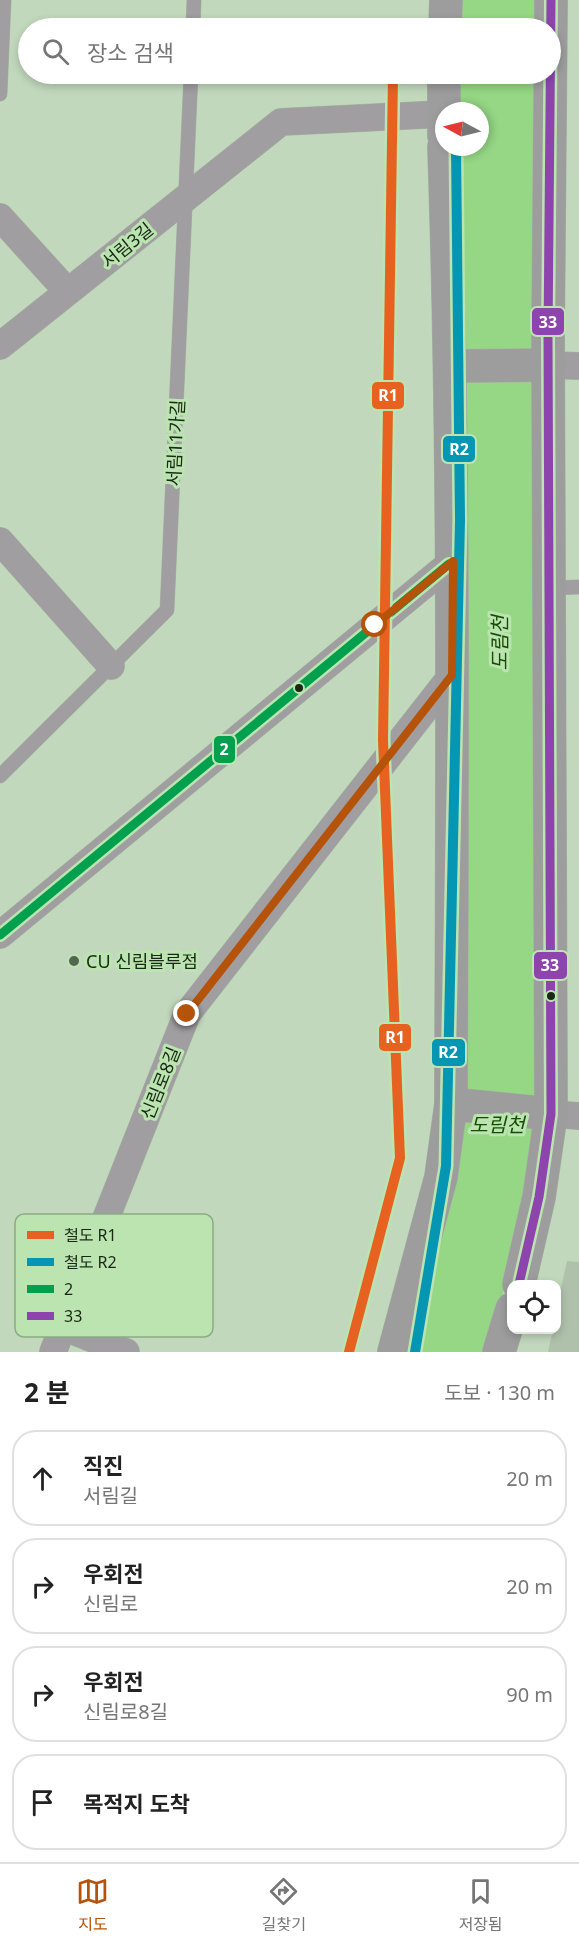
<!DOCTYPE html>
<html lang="ko">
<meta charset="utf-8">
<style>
body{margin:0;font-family:"Noto Sans","Noto Sans KR",sans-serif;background:#f6f6f6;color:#222}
.controls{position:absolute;right:18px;bottom:18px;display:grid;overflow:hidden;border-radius:12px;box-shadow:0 3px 9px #0003}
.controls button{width:54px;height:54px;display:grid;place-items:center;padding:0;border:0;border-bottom:2px solid #e0e0e0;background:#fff;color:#222;font:30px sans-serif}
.compass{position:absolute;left:435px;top:102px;width:54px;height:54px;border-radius:50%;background:#fff;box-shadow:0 3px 9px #0003;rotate:277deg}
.stop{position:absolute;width:18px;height:18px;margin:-14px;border:4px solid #b45309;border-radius:50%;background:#fff}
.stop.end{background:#b45309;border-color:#fff;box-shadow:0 2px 6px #0008}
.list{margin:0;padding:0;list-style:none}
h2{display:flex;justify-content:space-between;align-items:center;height:78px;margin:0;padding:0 24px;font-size:26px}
h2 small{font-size:20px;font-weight:400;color:#767676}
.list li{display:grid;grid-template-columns:39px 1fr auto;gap:18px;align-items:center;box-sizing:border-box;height:96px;margin:0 12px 12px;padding:0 12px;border:2px solid #e0e0e0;border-radius:24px}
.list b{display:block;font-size:22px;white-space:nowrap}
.list p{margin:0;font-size:20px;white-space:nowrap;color:#767676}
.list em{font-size:20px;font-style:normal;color:#767676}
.icon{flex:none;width:33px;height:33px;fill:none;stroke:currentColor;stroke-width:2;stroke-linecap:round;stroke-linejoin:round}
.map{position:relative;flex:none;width:579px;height:1352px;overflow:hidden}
.search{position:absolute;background:#fff;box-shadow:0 3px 9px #0003;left:18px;right:18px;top:18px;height:66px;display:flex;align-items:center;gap:15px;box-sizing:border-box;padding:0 21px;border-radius:33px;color:#767676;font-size:22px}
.sheet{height:510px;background:#fff}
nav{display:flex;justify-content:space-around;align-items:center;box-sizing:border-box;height:84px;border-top:2px solid #e0e0e0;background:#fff;font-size:16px;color:#767676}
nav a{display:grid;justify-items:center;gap:3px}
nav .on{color:#b45309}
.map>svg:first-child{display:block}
.water{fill:#95d785}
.building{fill:#afc1ab}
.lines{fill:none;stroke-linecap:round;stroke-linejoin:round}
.lane-casing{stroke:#a5b6a1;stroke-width:15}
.street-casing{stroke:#a5b6a1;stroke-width:28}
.secondary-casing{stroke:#a5b6a1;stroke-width:34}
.lane{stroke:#a09ea0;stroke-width:14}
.street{stroke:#a09ea0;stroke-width:27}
.secondary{stroke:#9d9d9d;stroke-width:33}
.bus-1-casing{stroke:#bbe4b1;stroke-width:14}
.bus-2-casing{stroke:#bbe4b1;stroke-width:14}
.bus-1{stroke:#01a04e;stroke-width:9}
.bus-2{stroke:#8e44ad;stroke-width:9}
.rail-1-casing{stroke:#bbe4b1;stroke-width:15}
.rail-2-casing{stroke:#bbe4b1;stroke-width:15}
.rail-1{stroke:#e76221;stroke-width:10}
.rail-2{stroke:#0496b2;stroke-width:10}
.route{stroke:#b45309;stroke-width:8}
.bus-dot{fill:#182814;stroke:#bbe4b1;stroke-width:2}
.poi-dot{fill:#54664f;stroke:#bbe4b1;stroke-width:2}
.labels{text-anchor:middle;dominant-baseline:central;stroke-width:6;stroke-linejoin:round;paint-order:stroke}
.street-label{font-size:18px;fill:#182814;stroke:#bbe4b1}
.poi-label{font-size:18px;fill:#182814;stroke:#bbe4b1;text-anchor:start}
.water-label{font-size:20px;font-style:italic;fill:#154d02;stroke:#bbe4b1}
.key{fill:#bbe4b1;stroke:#8aac82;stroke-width:1.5}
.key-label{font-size:16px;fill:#182814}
.line-badge{stroke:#bbe4b1;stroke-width:2}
.badge-label{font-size:16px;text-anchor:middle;font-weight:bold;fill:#fff}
</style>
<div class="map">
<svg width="579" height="1352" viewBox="0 0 579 1352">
<rect width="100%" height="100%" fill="#c2d8bd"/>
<!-- water -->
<path class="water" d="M461,0H536V28H461Z
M461,74H536L538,1118L508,1274L487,1352H407L432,1260L463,369L462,147H480V111H461Z"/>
<!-- building -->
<path class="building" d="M567,1261L579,1262V1352H548L553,1329H556V1311Z"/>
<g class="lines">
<defs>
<path id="lane" d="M193,28L194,0
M0,94L4,0
M550,588L579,587
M0,776L167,610L191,74"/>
<path id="street" d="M0,217L68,292
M0,346L281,122L443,114
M549,365L579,366
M0,541L111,666
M0,935L453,561
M551,1114L579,1116
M63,1327L126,1352
M53,1352L187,1014L452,675"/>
<path id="secondary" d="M445,28L446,0
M444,136V74
M451,366L549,365
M451,1104L551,1114
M519,1284L539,1197L551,1114L548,336L551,0
M394,1352L441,1177L451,1104C452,785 455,466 444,147
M499,1352L512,1309"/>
</defs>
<!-- lane casing -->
<use href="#lane" class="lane-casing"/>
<!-- street casing -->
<use href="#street" class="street-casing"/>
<!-- secondary casing -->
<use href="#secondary" class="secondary-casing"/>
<!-- lane -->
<use href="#lane" class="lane"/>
<!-- street -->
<use href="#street" class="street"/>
<!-- secondary -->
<use href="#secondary" class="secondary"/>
<defs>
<path id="bus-1" d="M0,935L449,564"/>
<path id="bus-2" d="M519,1284L539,1197L551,1114L548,336L551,0"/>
</defs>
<!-- bus-1 casing -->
<use href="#bus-1" class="bus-1-casing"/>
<!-- bus-2 casing -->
<use href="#bus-2" class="bus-2-casing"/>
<!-- bus-1 -->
<use href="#bus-1" class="bus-1"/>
<!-- bus-2 -->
<use href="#bus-2" class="bus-2"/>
<defs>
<path id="rail-1" d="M349,1352L400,1158L383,740L393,74"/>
<path id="rail-2" d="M415,1352L446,1166L460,520L456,147"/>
</defs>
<!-- rail-1 casing -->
<use href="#rail-1" class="rail-1-casing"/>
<!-- rail-2 casing -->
<use href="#rail-2" class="rail-2-casing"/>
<!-- rail-1 -->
<use href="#rail-1" class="rail-1"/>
<!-- rail-2 -->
<use href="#rail-2" class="rail-2"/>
</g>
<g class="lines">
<!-- route -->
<path class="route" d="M187,1014L452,675L453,561L375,625"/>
</g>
<!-- markers -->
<g class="bus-dot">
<circle cx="299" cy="688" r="5"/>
<circle cx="551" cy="996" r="5"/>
</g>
<circle class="poi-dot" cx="74" cy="961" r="6"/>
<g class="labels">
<!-- street labels -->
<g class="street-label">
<text transform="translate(127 245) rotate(-39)">서림3길</text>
<text transform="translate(175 443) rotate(-87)">서림11가길</text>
<text transform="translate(160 1083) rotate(-68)">신림로8길</text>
</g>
<!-- poi labels -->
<g class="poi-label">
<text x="86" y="961">CU 신림블루점</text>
</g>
<!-- water labels -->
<g class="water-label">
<text transform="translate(499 643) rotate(-90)">도림천</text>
<text x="497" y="1124">도림천</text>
</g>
</g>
<!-- legend -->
<rect x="15" y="1214" width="198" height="123" rx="9" class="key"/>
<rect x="27" y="1231" width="27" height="8" fill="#e76221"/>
<rect x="27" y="1258" width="27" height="8" fill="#0496b2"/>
<rect x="27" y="1285" width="27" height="8" fill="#01a04e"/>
<rect x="27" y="1312" width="27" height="8" fill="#8e44ad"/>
<g class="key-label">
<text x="64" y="1241">철도 R1</text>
<text x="64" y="1268">철도 R2</text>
<text x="64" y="1295">2</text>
<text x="64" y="1322">33</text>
</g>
<g class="line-badge">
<rect x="531" y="307" width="34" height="29" rx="6" fill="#8e44ad"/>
<rect x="371" y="381" width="34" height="29" rx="6" fill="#e76221"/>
<rect x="442" y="435" width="34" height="28" rx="6" fill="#0496b2"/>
<rect x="213" y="735" width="23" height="29" rx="6" fill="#01a04e"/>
<rect x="533" y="951" width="35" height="29" rx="6" fill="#8e44ad"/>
<rect x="378" y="1023" width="34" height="29" rx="6" fill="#e76221"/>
<rect x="431" y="1038" width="35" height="29" rx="6" fill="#0496b2"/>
</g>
<g class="badge-label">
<text x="548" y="328">33</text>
<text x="388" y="401">R1</text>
<text x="459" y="455">R2</text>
<text x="224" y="755">2</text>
<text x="550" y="971">33</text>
<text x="395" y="1043">R1</text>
<text x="448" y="1058">R2</text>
</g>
</svg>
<div class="controls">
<button><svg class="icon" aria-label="locate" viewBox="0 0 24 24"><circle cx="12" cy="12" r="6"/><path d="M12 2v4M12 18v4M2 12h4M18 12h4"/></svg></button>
</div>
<svg class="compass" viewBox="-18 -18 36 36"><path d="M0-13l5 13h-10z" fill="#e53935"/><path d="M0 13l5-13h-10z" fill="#767676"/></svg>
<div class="stop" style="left:375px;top:625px"></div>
<div class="stop end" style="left:187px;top:1014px"></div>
<div class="search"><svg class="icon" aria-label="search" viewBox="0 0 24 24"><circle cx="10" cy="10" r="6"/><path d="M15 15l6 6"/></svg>장소 검색</div>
</div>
<section class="sheet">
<h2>2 분<small>도보 · 130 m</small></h2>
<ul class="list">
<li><svg class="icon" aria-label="ahead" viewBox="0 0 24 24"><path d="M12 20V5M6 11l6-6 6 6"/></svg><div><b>직진</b><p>서림길</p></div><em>20 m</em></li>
<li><svg class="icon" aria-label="right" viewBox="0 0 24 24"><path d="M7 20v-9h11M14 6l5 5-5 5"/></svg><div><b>우회전</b><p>신림로</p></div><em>20 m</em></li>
<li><svg class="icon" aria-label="right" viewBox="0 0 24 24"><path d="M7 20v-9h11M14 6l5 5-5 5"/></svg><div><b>우회전</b><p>신림로8길</p></div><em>90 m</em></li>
<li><svg class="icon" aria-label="arrive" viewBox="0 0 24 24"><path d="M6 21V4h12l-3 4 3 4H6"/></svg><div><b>목적지 도착</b></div></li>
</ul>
</section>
<nav>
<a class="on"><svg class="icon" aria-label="map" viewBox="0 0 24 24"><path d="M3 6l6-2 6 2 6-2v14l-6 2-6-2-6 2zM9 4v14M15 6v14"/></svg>지도</a>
<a><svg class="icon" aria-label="directions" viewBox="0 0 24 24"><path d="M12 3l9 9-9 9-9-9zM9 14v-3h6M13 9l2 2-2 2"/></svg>길찾기</a>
<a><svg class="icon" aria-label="saved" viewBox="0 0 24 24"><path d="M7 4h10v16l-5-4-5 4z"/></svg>저장됨</a>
</nav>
